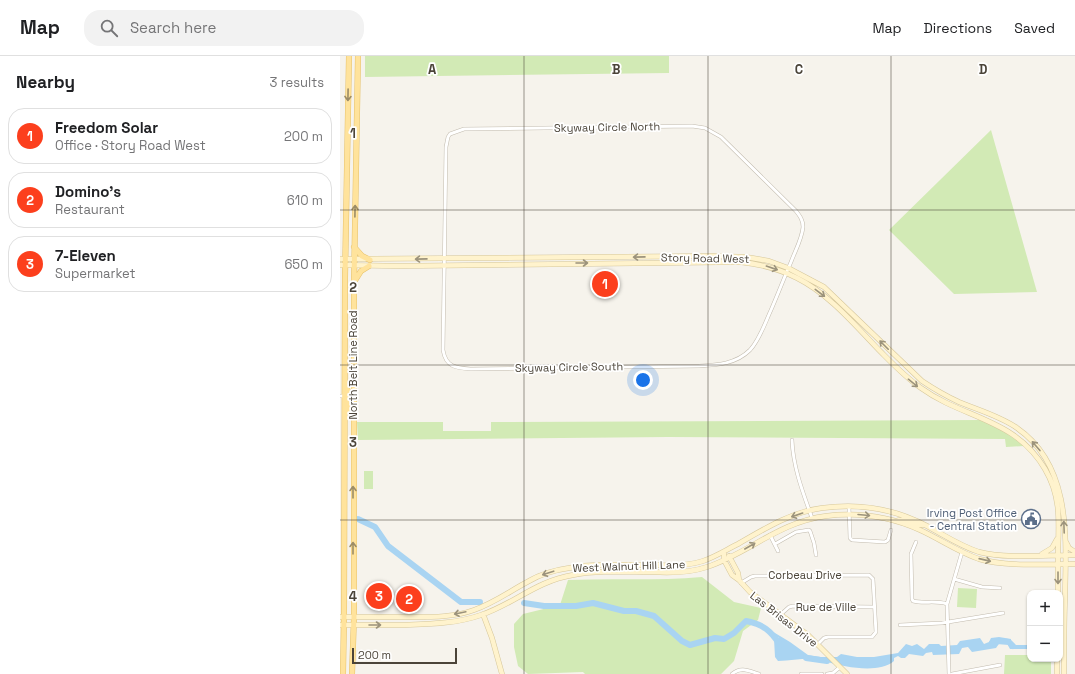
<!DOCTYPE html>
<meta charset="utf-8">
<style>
body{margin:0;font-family:"Space Grotesk",sans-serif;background:#f2f2f2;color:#202124}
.controls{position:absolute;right:12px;bottom:12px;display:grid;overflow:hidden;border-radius:8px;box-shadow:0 1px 3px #0004}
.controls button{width:36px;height:36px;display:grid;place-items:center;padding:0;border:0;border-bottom:1px solid #e0e0e0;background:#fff;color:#202124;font:20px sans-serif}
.scale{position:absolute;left:12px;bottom:10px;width:105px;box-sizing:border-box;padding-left:4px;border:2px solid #4b4439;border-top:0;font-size:11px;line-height:14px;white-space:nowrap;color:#4b4439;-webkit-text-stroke:3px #fff;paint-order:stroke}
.you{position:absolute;left:303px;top:324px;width:14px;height:14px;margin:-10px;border:3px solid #fff;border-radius:50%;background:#1a73e8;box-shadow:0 0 0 6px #1a73e833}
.badge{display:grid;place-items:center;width:26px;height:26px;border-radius:50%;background:#fc3f1d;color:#fff;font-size:13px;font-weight:700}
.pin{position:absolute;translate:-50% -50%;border:2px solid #fff;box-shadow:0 1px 4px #0006}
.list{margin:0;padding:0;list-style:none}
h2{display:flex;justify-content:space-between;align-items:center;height:52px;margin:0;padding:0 16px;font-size:17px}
h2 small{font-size:13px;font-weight:400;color:#757577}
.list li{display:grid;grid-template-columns:26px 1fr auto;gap:12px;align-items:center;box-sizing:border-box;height:56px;margin:0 8px 8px;padding:0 8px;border:1px solid #e0e0e0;border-radius:16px}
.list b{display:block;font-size:15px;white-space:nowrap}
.list p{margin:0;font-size:13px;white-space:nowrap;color:#757577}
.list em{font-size:13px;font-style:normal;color:#757577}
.icon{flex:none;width:22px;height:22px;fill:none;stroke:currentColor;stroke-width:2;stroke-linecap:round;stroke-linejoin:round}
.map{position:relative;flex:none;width:735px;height:618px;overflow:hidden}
header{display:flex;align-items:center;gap:24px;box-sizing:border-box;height:56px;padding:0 20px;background:#fff;border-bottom:1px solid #e0e0e0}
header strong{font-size:19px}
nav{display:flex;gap:22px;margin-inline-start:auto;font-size:14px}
.search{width:280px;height:36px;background:#f2f2f2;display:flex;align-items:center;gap:10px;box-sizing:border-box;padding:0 14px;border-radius:16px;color:#757577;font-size:15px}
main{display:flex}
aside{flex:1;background:#fff}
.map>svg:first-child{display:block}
.green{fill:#d2eab5}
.water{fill:#a9d4f2}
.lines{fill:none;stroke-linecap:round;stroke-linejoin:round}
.river{stroke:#a9d4f2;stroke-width:6}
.street-casing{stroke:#c2bbae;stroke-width:4}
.secondary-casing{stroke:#d6c79b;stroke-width:5.5}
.primary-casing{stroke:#e6c16a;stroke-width:6}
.street{stroke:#fff;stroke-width:3}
.secondary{stroke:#fff3cd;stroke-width:4.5}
.primary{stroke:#ffe39c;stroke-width:5}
.oneway{stroke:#9c8c66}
.oneway2{stroke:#9c937c}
.grid{fill:none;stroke:#4b4439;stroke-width:1;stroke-opacity:0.55}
.labels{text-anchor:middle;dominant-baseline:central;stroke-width:3.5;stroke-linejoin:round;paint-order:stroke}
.street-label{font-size:11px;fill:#4b4439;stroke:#fff}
.service-label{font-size:11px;fill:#4e5e75;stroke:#fff;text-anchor:end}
.grid-label{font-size:13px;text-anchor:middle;font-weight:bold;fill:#4b4439;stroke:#fff;stroke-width:3.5;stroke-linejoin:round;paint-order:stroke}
</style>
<header>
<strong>Map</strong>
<div class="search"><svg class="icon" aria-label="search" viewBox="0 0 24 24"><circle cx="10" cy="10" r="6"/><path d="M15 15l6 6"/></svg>Search here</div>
<nav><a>Map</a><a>Directions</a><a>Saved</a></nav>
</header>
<main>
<aside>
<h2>Nearby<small>3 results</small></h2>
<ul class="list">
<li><span class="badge">1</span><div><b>Freedom Solar</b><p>Office · Story Road West</p></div><em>200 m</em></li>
<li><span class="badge">2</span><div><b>Domino's</b><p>Restaurant</p></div><em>610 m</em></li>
<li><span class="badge">3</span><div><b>7-Eleven</b><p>Supermarket</p></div><em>650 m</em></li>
</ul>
</aside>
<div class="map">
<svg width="735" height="618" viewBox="0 0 735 618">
<rect width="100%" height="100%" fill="#f6f3ec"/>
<!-- green -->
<path class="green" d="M25,0H329V17L25,21Z
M651,74L697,236L614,238L549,174Z
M641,364L672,379L684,390L666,391L665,383L328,381L18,384L17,366H103V375H151V366Z
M24,415H33V433H24Z
M362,521L394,546L421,552L418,564L403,575L394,605L381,618H245L243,616L188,618L178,610L174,591V568L183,558L220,549L228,524C273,522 317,525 362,521Z
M618,532L637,533L636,552L617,551Z
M665,599H690V603H711V618H664Z"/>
<!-- water -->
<path class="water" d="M425,571L450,586L468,599L481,601H497L501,598L517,601H534L558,597L566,588L572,590L577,588L584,593L589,588H599L601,590L617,589L620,585L640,582L644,588L649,586L651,582L659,581L671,583V587L673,589H690V593H670L665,584L661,585L656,592L632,596L628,591L622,592L619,598L593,599L592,596L586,597L583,600L569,598L565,602H561L558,600L554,602V605C539,618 505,611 487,606C483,606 480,604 476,603C463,602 451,605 438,605L435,601L434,583L439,582L423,574Z"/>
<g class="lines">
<!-- river -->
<path class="river" d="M18,463L35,471L48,490L121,546H140
M184,547L204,550H236L253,547L284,555H296L314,560L342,585L350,589L375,582L384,583L394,577L406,565C423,568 431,575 440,589
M652,587L657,585L669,586L673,590
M466,602L487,605"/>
<defs>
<path id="street" d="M352,70L365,72L381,81L456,155C460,160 463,164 463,171C462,183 455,195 451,206C444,222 438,238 431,254C425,267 420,283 410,294C396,308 377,309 359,310L132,313C117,312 106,312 103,294L106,91L108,81L110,78L124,73Z
M0,340H4
M452,384C453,411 463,437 472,462
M509,451L510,482L512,484L545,486L548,484L551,474
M430,479L438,495
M576,486L571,498L572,543L573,545C584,548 596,544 607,548
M435,488L456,476L469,474L470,475L474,487L476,499
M614,523L642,531L660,532
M401,527L411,521L415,520L529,519L533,523L536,576L532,581H488L484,582L478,588
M440,559L449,551L453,550L534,551
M560,569L602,567L663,557
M392,618C401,610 409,615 419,618
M461,618H482
M487,618L493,617L500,611
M609,618L607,548L622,496
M612,618L660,609"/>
<path id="secondary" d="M0,203L374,200L406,201L429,205L448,212L484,231L582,325C594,333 606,340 619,346C638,354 660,360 677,372C732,410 726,483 725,542C724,567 724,593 724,618
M0,209L58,210L400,206C420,208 439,213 457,222C489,238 514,268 539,294C552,307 565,321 581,332C624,363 675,362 705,413C721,440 719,465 718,495C718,509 718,523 718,537
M556,465C566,461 573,470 583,469
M726,486L729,492L735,496
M384,496V504L392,519L399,524L410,536L468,579L507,618
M702,498L712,492L717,483
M389,500L398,517L399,524
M143,558L152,582L162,618
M0,561C24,561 49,561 73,561C94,561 115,561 134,554C154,547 170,535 189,525C201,518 215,514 229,512C256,507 286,509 313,509C330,510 347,510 363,505C375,501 386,494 398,488C424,473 451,456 482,452C518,447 555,453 587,470C604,479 620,490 639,496C666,503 706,499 735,499
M0,569C21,569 41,569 62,569C89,568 115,568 141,559C174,548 196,525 233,519C259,514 286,516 313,516C331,517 349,517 367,511C409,497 439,466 486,460C519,456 551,461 580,474C600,483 618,496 639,503C666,511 706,508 735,508
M717,603V618"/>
<path id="primary" d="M14,191L22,200L30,204
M14,226L21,215L29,210
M5,331L9,336V356L13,357
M3,618L4,561L5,222L9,0
M12,618L14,561V227L18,0"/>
</defs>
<!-- street casing -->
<use href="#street" class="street-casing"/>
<!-- secondary casing -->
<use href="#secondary" class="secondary-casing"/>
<!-- primary casing -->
<use href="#primary" class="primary-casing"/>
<!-- street -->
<use href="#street" class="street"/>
<!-- secondary -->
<use href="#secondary" class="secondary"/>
<!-- primary -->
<use href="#primary" class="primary"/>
</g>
<!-- one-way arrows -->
<defs><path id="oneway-shaft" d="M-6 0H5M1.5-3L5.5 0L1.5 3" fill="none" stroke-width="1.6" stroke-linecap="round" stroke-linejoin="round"/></defs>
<g class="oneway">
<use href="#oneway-shaft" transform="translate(8 39) rotate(91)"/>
<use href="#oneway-shaft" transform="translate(15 155) rotate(-89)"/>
<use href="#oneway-shaft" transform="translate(13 436) rotate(-90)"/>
<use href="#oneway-shaft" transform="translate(13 492) rotate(-90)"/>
</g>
<g class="oneway2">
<use href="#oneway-shaft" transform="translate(299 201) rotate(179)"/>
<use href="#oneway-shaft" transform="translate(81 203) rotate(179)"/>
<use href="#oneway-shaft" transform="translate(242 207)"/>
<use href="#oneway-shaft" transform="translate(432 212) rotate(19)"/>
<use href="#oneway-shaft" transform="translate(480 237) rotate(37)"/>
<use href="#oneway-shaft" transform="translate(544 289) rotate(-135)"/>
<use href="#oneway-shaft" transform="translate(573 327) rotate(39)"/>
<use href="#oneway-shaft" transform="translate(696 390) rotate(-131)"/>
<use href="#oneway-shaft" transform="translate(457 459) rotate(161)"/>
<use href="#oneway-shaft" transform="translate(524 459) rotate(5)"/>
<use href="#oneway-shaft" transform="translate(724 471) rotate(-92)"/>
<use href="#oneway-shaft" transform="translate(410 490) rotate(-30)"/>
<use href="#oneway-shaft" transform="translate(645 504) rotate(13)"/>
<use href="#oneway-shaft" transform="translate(208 517) rotate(162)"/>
<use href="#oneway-shaft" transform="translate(718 522) rotate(90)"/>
<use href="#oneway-shaft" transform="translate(120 557) rotate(168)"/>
<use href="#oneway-shaft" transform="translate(35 569)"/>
</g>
<!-- grid -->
<path class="grid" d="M184,0V618M368,0V618M551,0V618M0,154H735M0,309H735M0,464H735"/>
<!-- icons -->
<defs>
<symbol id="civic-ring" viewBox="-11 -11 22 22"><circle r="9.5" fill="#fff" stroke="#5c6f8a" stroke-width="1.5"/><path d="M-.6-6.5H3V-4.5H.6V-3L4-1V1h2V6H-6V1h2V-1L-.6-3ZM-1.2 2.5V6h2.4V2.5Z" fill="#5c6f8a"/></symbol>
</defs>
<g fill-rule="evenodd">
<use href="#civic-ring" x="680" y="452" width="22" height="22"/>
</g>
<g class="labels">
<!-- street labels -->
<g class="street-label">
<text transform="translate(267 71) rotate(-1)">Skyway Circle North</text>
<text transform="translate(365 202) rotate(1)">Story Road West</text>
<text transform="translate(13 309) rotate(-90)">North Belt Line Road</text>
<text transform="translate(229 311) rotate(-1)">Skyway Circle South</text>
<text transform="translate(289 510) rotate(-2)">West Walnut Hill Lane</text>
<text x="465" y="519">Corbeau Drive</text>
<text x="486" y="551">Rue de Ville</text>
<text transform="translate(444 563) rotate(38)">Las Brisas Drive</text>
</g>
<!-- service labels -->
<g class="service-label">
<text x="677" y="457">Irving Post Office<tspan x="677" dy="13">- Central Station</tspan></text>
</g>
</g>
<g class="grid-label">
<text x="92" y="18">A</text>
<text x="276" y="18">B</text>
<text x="459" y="18">C</text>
<text x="643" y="18">D</text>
<text x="13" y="82">1</text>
<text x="13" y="236">2</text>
<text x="13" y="391">3</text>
<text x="13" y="545">4</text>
</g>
</svg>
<div class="controls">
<button>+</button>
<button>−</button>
</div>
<div class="scale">200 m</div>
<div class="you"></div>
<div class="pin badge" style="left:265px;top:228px">1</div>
<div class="pin badge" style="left:69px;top:543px">2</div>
<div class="pin badge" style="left:39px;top:540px">3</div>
</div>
</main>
